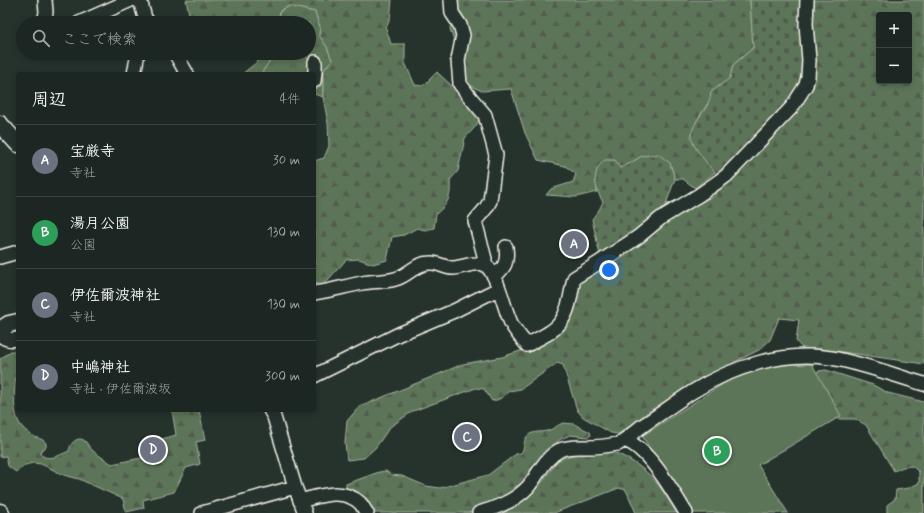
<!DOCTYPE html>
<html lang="ja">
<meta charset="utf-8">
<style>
body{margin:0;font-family:Mynerve,"Klee One",sans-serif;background:#252e2a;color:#f1f3f6}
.controls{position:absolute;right:12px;top:12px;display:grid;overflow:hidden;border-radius:4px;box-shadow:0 2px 6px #0003}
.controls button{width:36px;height:36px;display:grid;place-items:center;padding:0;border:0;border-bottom:1px solid #3a4340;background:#1c2622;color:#f1f3f6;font:20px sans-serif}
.you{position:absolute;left:609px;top:270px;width:14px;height:14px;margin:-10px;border:3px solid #fff;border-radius:50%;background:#1a73e8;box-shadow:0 0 0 6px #1a73e833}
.badge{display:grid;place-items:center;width:26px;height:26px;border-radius:50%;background:#1a73e8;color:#fff;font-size:13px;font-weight:700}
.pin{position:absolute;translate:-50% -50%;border:2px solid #fff;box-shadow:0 1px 4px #0006}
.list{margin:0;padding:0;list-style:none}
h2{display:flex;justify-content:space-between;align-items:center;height:52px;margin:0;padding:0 16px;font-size:17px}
h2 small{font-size:13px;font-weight:400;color:#a0a5a5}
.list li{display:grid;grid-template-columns:26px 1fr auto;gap:12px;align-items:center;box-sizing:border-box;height:72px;padding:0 16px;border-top:1px solid #3a4340}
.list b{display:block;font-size:15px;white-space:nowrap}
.list p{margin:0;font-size:13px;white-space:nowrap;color:#a0a5a5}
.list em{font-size:13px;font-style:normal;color:#a0a5a5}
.icon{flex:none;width:22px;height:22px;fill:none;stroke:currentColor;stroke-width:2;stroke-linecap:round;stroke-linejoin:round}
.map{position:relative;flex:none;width:924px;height:513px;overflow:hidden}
.search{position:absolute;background:#1c2622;box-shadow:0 2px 6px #0003;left:16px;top:16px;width:300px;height:44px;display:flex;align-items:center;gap:10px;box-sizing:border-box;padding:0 14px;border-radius:22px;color:#a0a5a5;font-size:15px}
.panel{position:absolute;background:#1c2622;box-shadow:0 2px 6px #0003;left:16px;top:72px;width:300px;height:340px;border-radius:4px}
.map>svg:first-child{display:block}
.grass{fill:url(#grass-tufts);stroke:#a8b2a0}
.forest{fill:url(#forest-firs);stroke:#a8b2a0;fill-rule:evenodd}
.cemetery{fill:url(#cemetery-stones);stroke:#a8b2a0}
.green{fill:#5c7458;stroke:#a8b2a0}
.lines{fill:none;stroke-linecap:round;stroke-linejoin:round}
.minor-casing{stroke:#f4f1e8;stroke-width:16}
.major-casing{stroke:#f4f1e8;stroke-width:19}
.minor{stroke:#26332d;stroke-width:13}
.major{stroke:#26332d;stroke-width:16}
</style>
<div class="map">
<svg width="924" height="513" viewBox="0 0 924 513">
<defs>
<pattern id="grass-tufts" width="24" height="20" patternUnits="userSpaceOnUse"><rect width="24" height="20" fill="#5c7458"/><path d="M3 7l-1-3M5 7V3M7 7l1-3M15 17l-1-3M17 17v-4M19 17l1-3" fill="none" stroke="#525c4e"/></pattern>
<pattern id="forest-firs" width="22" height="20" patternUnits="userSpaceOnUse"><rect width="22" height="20" fill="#5c7458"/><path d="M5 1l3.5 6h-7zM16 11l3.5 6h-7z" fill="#525c4e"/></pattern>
<pattern id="cemetery-stones" width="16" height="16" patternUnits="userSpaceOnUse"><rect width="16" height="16" fill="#5c7458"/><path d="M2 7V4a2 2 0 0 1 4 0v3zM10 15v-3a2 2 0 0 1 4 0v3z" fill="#525c4e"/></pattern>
</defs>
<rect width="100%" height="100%" fill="#26332d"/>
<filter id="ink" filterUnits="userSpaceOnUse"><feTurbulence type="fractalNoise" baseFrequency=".025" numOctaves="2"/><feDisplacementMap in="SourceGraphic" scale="8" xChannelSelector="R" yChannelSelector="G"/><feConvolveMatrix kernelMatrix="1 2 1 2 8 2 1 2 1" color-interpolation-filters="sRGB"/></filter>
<g filter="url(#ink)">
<!-- grass -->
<path class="grass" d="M290,6L315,12L320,27L319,35L327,47L332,60L323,71V97L314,94V74H261L269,62L270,53H309V23H277L280,11Z"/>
<!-- forest -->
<path class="forest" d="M186,0H392L390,19L386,28L391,44H405V63L415,85L423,86L437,72L456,90H470L485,107L476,126L465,138L458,171L450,180C451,197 449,203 436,214L434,228L425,230L417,228L404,235L392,237L387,260L373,264L359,259L346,260L326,282L314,284V161L324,158L329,146L328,123L323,97V71L332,60L327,47L319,35L320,27L315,12L289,6L280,11L277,23H191Z
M454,0H750L753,48L733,65L731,78L711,92L710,100L696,122L694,145L715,172L695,188L683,179H675L670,163L642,156L629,164L596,179L597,192L576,197L546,195L551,189L573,182L576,174L565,166L538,160L525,133L511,89L482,91L455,79L450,60L456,46L450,29Z
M811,0H924V364L836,351L802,348L796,341L799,320L779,318L770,340L759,350L704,377L647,413L629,427L618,434L611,433L583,417L577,410L563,365L557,363L521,389L509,391C504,397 499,400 492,401L484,389L476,388L413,411L390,427L376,447L364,458L347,460L345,443L347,421L359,407L463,364L502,357L541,344L579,278L671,214L666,204L676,201L693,204L713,197L724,182ZM879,15H909V81H879Z
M257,53H270L269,62L261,74H242L256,63L259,57Z
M11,351H18C18,371 7,412 23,428C26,431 31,435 35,437C40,439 43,439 46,443V447L41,450L40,454C48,462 60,455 69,451C70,444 77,435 85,441C87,443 89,447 91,449C97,455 105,459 112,464L165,453L162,439L176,435L172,410H199L205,440L196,442L200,464L186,468L174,492L143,500L144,508L126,512L123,499L79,479L64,475L41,464L33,463L25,465L16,472L8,466L6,456L0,457V359Z
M826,370L873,385L888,393L924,402V513H887V505L895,499L896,490L909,488L919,483V472L912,466L903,467L894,471L866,425L855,419H841L835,418L812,375L819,371Z
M563,423L574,424L590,432L591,435L588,437L570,435L561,439L551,446L525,482L515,487L510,495L497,504L468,513H375L346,490V484L379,472L386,471L391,475L402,476L426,486L440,488L488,475L516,454L521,453C525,448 523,443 526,438C531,429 544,434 552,429C556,427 558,425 563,423Z
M604,449C626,455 647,469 660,487C666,495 671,504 677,513H636L626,490L619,488L554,513H503L511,508L540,485L558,460L579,453Z"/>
<!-- cemetery -->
<path class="cemetery" d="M750,0H811V78L724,182C715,173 693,149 691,137C691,132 695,124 698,119C705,109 710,104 711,92L730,78L733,65L753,48Z
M658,154L670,163L675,179L666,204L671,214L667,223L661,224L601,260L592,219L599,210L603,202C597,192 592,179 598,168C599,165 603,162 605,160H615L620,168L629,164L642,156Z"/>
<!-- green -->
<path class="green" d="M777,364H812L841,416L758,465L788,513H691L642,436L729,380Z"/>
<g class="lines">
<defs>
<path id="minor" d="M140,0L145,18L149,23
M44,23L46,12L45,0
M79,23L131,0
M175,53L187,74
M134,74L138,53
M314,81L315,72V62
M0,257L18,252
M484,264C499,274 503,308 512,325C516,332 522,339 527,345C539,338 555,332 562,320C570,308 571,291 574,278L600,262L638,237L661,218L699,195L726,176L792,107L806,85L808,77L809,60L806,24L807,0
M495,276C505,267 508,262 506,247
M314,293C330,291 346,286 362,283C373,281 385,282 395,279C408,276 415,263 430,263C439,262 445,269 454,268C464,267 474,262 484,264L485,259L475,221L486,208L490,201L496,155L485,115L469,96L460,84L458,60L463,35L460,25L452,13L451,0
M0,335C6,340 10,340 18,339
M314,376L399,334L454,311L498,289
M270,410L274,417L295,487L305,513
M624,440C648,447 673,492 686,513
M300,501C320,496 343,487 360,503C363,506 364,510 367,513
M202,513L295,487
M479,513C497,508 515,501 528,487C538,475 545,457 560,450C568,446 578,447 587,447C598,447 607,446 618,444C627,439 634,432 642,426C659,415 675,403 692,392C732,367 784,350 831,358C862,363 893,375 924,384"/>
<path id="major" d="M0,124L18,144
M0,330L9,324L18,322
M0,512L1,513"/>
</defs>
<!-- minor casing -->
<use href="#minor" class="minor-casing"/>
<!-- major casing -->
<use href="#major" class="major-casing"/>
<!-- minor -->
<use href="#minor" class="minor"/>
<!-- major -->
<use href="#major" class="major"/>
</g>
</g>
</svg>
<div class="controls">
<button>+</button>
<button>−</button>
</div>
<div class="you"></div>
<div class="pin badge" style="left:574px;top:244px;background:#6b7280">A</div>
<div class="pin badge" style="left:717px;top:451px;background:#2e9e5b">B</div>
<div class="pin badge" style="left:467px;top:437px;background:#6b7280">C</div>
<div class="pin badge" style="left:153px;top:450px;background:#6b7280">D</div>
<div class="search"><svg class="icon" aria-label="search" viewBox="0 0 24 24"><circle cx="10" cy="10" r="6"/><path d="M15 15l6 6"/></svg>ここで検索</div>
<section class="panel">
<h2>周辺<small>4件</small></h2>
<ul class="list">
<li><span class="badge" style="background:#6b7280">A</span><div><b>宝厳寺</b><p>寺社</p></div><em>30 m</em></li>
<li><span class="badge" style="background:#2e9e5b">B</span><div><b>湯月公園</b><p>公園</p></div><em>130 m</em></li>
<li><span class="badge" style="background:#6b7280">C</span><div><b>伊佐爾波神社</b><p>寺社</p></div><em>130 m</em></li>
<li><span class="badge" style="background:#6b7280">D</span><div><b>中嶋神社</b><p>寺社 · 伊佐爾波坂</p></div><em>300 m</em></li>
</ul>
</section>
</div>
